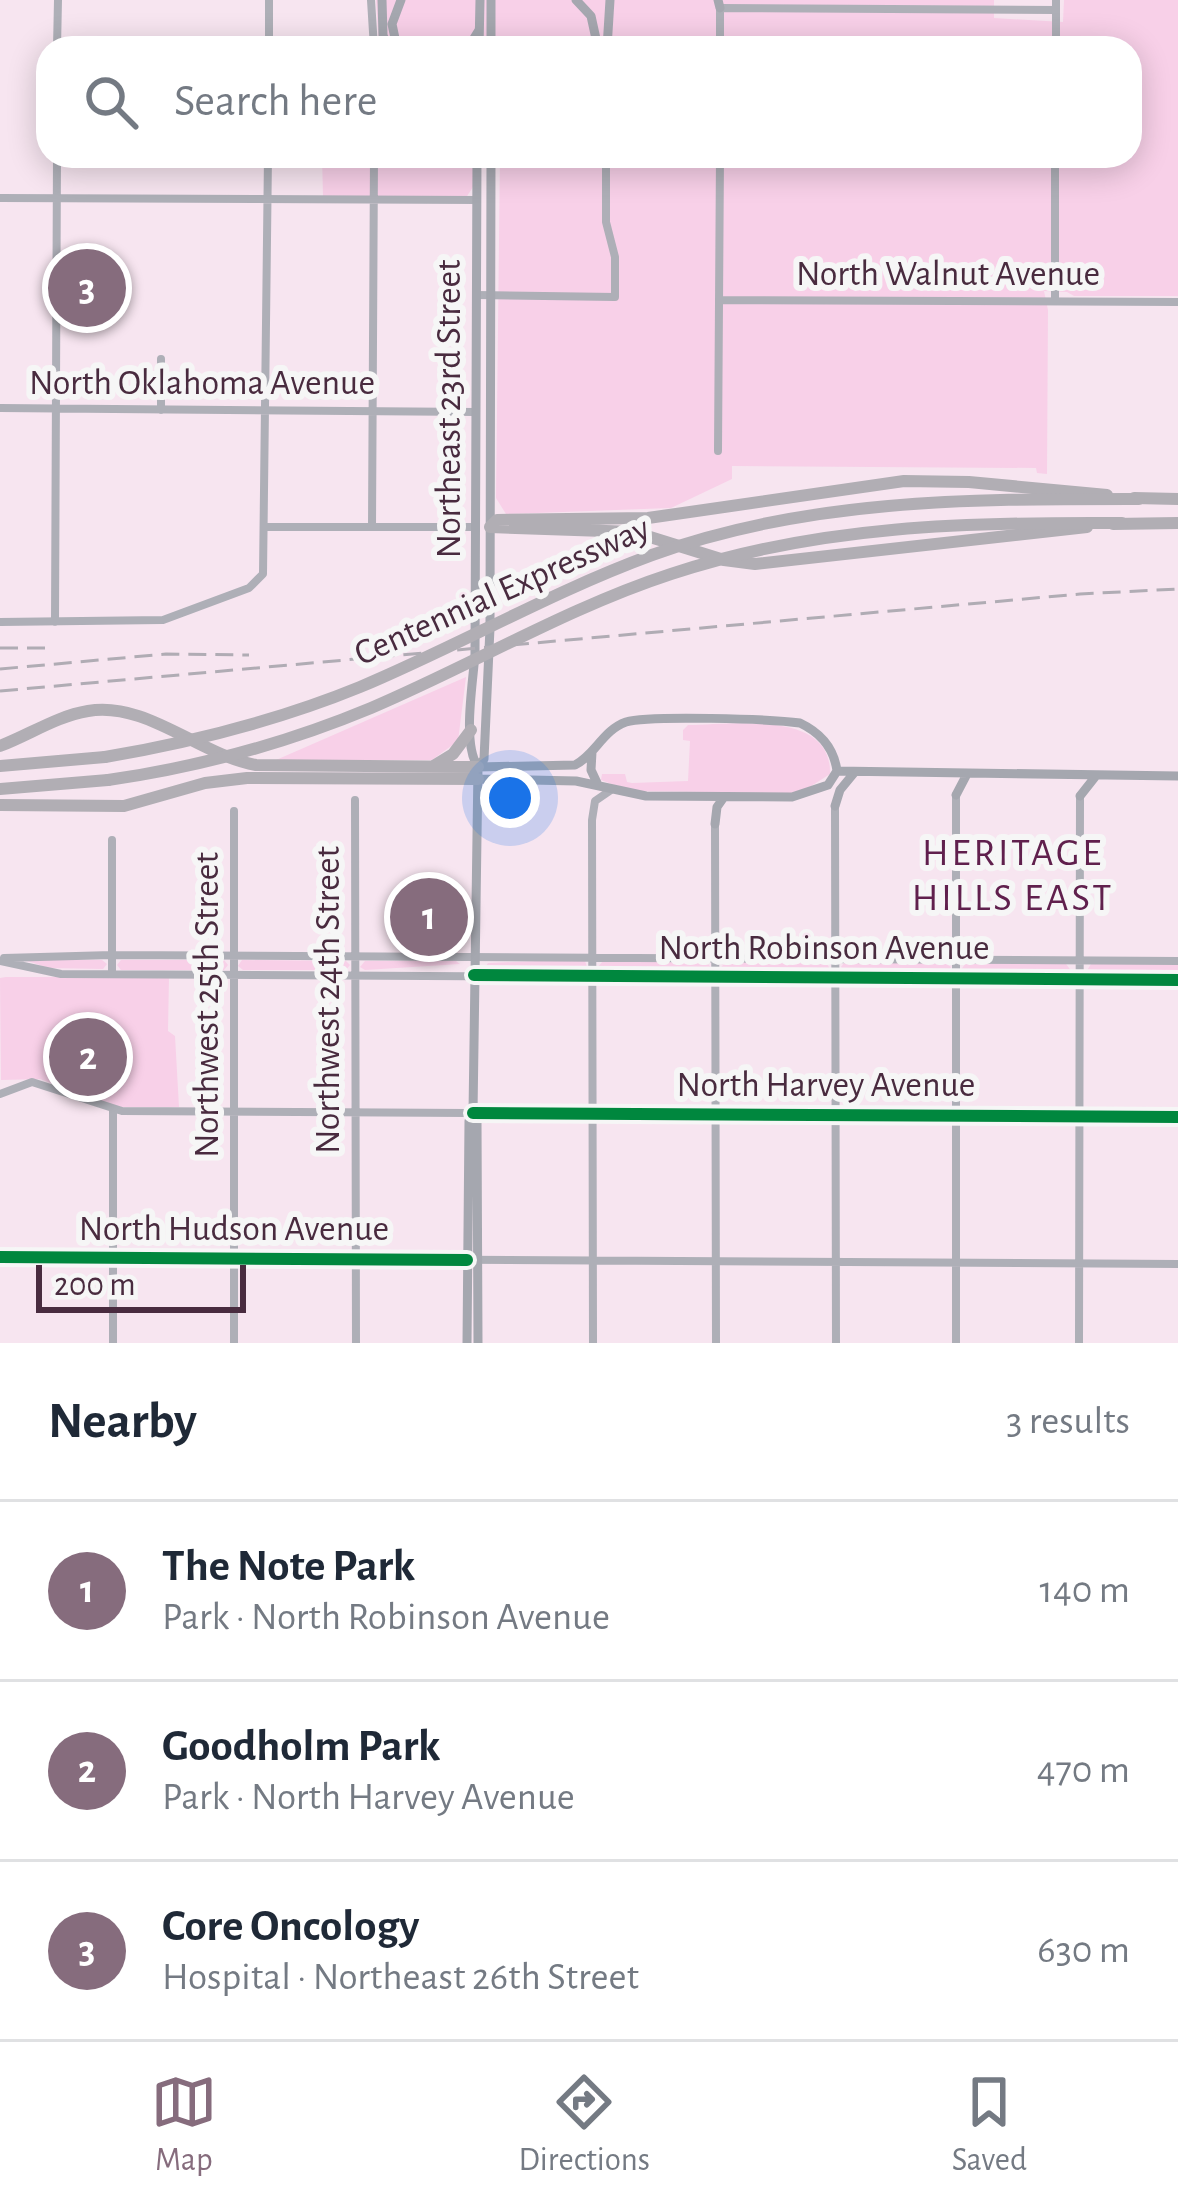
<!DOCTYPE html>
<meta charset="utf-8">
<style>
body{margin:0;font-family:"Alegreya Sans",sans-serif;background:#f6f6f7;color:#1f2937}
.scale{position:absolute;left:36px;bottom:30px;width:210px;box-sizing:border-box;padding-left:12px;border:6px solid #492b3f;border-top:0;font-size:33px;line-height:42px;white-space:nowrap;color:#492b3f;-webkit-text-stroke:9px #f6f6f6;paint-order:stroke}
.you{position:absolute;left:510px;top:798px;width:42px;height:42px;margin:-30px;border:9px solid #fff;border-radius:50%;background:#1a73e8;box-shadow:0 0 0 18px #1a73e833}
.badge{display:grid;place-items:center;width:78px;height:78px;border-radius:50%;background:#866c7d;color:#fff;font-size:39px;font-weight:700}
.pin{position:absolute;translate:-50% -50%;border:6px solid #fff;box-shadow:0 3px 12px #0006}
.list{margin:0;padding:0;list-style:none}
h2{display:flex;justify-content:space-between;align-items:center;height:156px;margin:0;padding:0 48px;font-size:51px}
h2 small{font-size:39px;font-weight:400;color:#747a83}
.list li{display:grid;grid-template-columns:78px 1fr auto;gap:36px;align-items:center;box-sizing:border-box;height:180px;padding:0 48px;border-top:3px solid #e0e1e3}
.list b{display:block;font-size:45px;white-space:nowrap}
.list p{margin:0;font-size:39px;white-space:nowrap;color:#747a83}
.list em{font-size:39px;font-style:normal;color:#747a83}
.icon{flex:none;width:66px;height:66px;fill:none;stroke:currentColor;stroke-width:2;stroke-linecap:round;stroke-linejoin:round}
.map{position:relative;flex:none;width:1178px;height:1343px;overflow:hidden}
.search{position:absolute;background:#fff;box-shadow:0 6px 30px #0003;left:36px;right:36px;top:36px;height:132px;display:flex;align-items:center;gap:30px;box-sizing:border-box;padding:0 42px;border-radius:36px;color:#747a83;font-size:45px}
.sheet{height:696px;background:#fff}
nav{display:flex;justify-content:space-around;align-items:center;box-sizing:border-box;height:168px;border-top:3px solid #e0e1e3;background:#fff;font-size:33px;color:#747a83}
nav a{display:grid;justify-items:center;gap:6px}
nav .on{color:#866c7d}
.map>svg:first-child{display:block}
.green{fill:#f8d0e8}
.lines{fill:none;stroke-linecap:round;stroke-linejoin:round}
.minor{stroke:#aeafb7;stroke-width:8}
.major{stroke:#a5a7af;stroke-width:9}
.highway{stroke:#b1aeb4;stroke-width:12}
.rail{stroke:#b0acb4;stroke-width:3;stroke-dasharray:18 9;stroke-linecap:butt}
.highway-bridge{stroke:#b1aeb4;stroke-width:12}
.cycleway-casing{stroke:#f6f6f6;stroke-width:20}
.cycleway{stroke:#00873e;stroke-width:12}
.labels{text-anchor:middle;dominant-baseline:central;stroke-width:12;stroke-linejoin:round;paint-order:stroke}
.street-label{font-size:36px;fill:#492b3f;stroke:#f6f6f6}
.neighbourhood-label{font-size:39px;letter-spacing:3px;fill:#60204d;stroke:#f6f6f6}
</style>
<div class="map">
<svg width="1178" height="1343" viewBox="0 0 1178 1343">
<rect width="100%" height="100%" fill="#f7e5f0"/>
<!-- green -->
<path class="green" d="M376,0H994V18L1063,22L1064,0H1178V296H1074L1067,292L1044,291L1048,310L1047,474L1037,473L1036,468L732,466V479L671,508L506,514L496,498L500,156H1130V48H379Z
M322,156H473V187L467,196H323Z
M466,677L458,741L432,760H276Z
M688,725C732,725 832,709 830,774L805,790L791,793L630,791L601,780L602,774H625L627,782L632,783L688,781L690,741L683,740V730Z
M21,959L102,960L107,964L103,969L49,968Z
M121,960H224L228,965L224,970H121L117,965Z
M242,960L346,961L350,965L346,970H243L238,966Z
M561,960L585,961L587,967L582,972H492L484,969L488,963Z
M365,961H456L460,964L365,970L360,967Z
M603,961H705L711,967L706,973H603L597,968Z
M726,962H826L830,969L825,973L725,974L721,967Z
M844,963H945L951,967L946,975L846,974L841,967Z
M966,963L1066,964L1072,972L1066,975H965L960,971Z
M1091,964H1178V976H1091L1086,972Z
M6,977H169L168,1031L175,1036L179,1107H113L40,1079L1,1080L0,978Z"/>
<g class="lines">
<!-- minor -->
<path class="minor" d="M371,0L374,48
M57,48L58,0
M269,48V0
M720,48V8L1056,10
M1056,48V0
M638,156L720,157
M1055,156V301
M0,198L477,200
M477,295L615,297V257L606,222V156
M719,300L1178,302
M161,359V410
M0,408L476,412
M718,451L720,156
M266,527H475
M372,527L374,156
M0,622L163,620L249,588L263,574L268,156
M55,622L57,156
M956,795V1343
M355,800L356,1343
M835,806L836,1343
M234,811V1343
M715,824L716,1343
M112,840V973
M4,958L112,955L1178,961
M0,961L61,974L1178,980
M0,1094L32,1082L122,1111L1178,1117
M0,1257L1178,1264
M113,1343V1110
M593,1343L592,820L595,801L611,790
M1079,1343L1080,796"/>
<!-- major -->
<path class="major" d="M382,0L383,35L388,48
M576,0L591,16L598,48
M718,0L720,8
M397,48L392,24L401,0
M468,48L479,30
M479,48L480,0
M491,48V0
M607,48L610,0
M477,156L475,654C473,683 462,744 478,767L473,1113L477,1121L478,1343
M592,752L591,770L598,785
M478,767L575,765C595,755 603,730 626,722C648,715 773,719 800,723C821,733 834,748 837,771L828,785L792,797L646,796L576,781L478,779
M478,767L484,759L490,628L491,156
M837,771L1178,776
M956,795L967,774
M1080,796L1095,777
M835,806L840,790L854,773
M715,824L717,807L724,797
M467,1343L469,1121L473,1113"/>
<!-- highway -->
<path class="highway" d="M1134,498L1178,499
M1113,524L1178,523
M1087,527L755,564L724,560L634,532L490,527L497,520L648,518L904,481L969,482L1107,495
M0,746C29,735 57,716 88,711C147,701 199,755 256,765L478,767
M435,765L453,754L471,730
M0,766L105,757
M0,789L108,780
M0,805L124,806L205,783L247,778L478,779"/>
<!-- rail -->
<path class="rail" d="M0,648H49
M0,669L166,654L249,655
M0,691L1080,594L1178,589"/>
<!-- highway-bridge -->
<path class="highway-bridge" d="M105,757C193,742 277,721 360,687C458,646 551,592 652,555C810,498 973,499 1139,499
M108,780C199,767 287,743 371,708C472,665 567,608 671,574C819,525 968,522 1122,523"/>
<defs>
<path id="cycleway" d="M474,975L1178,980
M473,1113L1178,1117
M0,1257L467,1260"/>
</defs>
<!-- cycleway casing -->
<use href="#cycleway" class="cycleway-casing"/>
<!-- cycleway -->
<use href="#cycleway" class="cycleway"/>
</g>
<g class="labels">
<!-- street labels -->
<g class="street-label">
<text x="948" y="274">North Walnut Avenue</text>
<text x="202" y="383">North Oklahoma Avenue</text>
<text transform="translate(449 409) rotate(-90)">Northeast 23rd Street</text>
<text transform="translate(502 591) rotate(-24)">Centennial Expressway</text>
<text x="824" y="948">North Robinson Avenue</text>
<text transform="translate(328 1000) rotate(-90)">Northwest 24th Street</text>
<text transform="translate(207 1005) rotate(-90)">Northwest 25th Street</text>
<text x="826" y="1085">North Harvey Avenue</text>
<text x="234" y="1229">North Hudson Avenue</text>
</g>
<!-- neighbourhood labels -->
<g class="neighbourhood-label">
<text x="1013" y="853">HERITAGE<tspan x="1013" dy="45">HILLS EAST</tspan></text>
</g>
</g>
</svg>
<div class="scale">200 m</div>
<div class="you"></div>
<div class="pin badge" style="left:429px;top:917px">1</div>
<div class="pin badge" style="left:88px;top:1057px">2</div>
<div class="pin badge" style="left:87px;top:288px">3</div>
<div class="search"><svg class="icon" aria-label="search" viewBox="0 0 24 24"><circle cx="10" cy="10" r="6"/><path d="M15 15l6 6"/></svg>Search here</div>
</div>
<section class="sheet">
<h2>Nearby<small>3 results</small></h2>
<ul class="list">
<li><span class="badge">1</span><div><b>The Note Park</b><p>Park · North Robinson Avenue</p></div><em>140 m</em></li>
<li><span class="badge">2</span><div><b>Goodholm Park</b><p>Park · North Harvey Avenue</p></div><em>470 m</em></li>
<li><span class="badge">3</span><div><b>Core Oncology</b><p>Hospital · Northeast 26th Street</p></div><em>630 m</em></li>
</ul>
</section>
<nav>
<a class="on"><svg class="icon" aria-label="map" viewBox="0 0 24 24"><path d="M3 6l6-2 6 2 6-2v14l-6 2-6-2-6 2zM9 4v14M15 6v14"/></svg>Map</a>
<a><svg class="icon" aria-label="directions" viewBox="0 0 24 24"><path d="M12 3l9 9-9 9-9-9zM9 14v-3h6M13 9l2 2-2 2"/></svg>Directions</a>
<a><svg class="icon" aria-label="saved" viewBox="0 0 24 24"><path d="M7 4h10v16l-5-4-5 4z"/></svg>Saved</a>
</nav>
